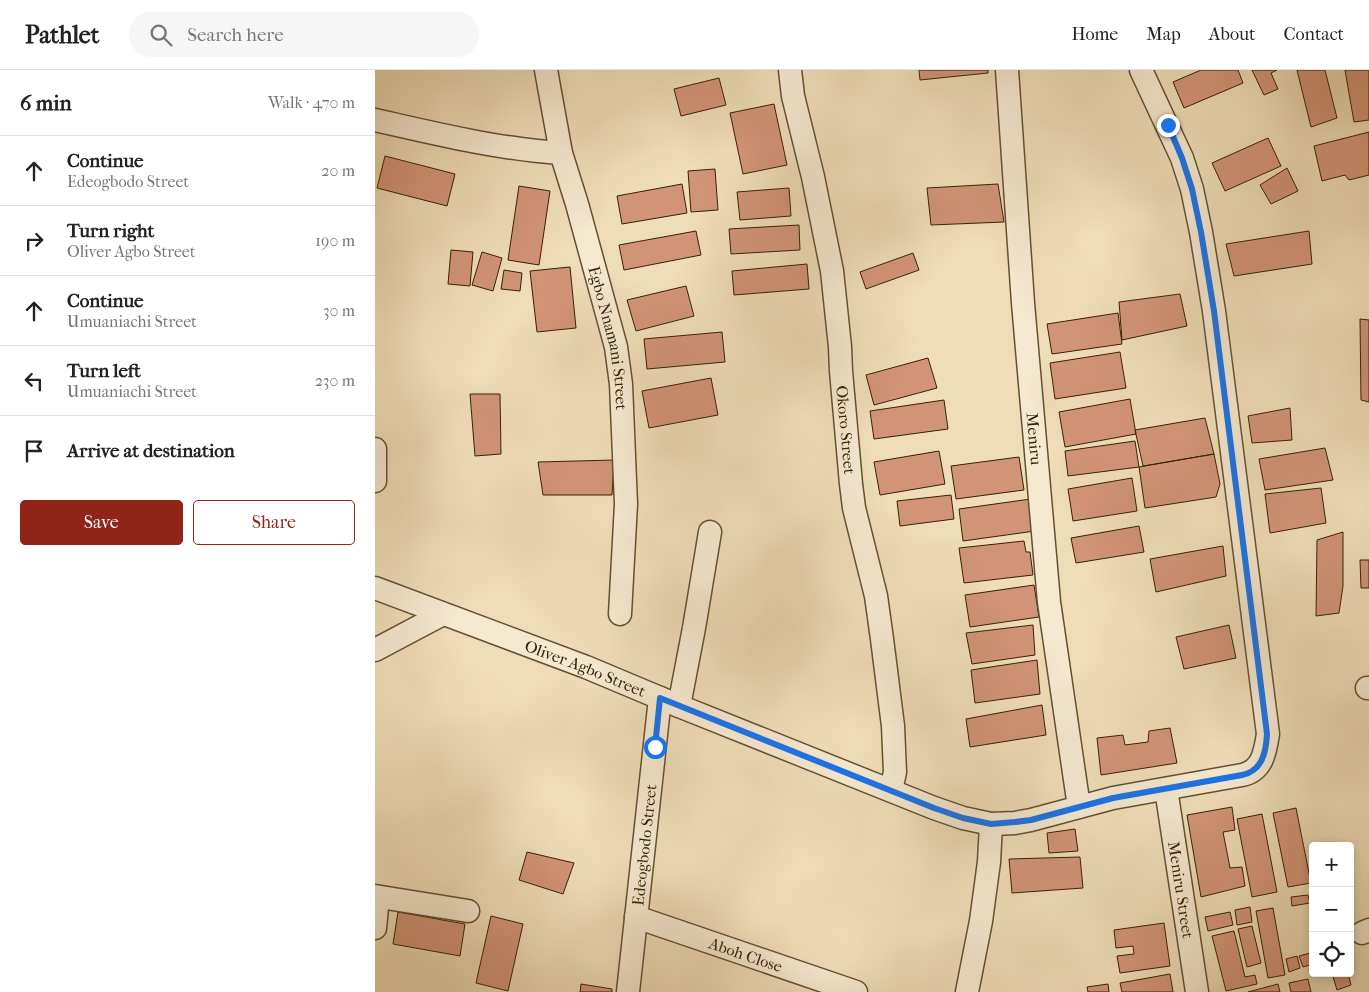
<!DOCTYPE html>
<meta charset="utf-8">
<style>
body{margin:0;font-family:"IM FELL French Canon",serif;background:#f6f6f6;color:#222}
.controls{position:absolute;right:15px;bottom:15px;display:grid;overflow:hidden;border-radius:5px;box-shadow:0 2px 8px #0003}
.controls button{width:45px;height:45px;display:grid;place-items:center;padding:0;border:0;border-bottom:1px solid #e0e0e0;background:#fff;color:#222;font:25px sans-serif}
.stop{position:absolute;width:15px;height:15px;margin:-11px;border:4px solid #1a73e8;border-radius:50%;background:#fff}
.stop.end{background:#1a73e8;border-color:#fff;box-shadow:0 1px 5px #0008}
.list{margin:0;padding:0;list-style:none}
h2{display:flex;justify-content:space-between;align-items:center;height:65px;margin:0;padding:0 20px;font-size:21px}
h2 small{font-size:16px;font-weight:400;color:#767676}
.list li{display:grid;grid-template-columns:32px 1fr auto;gap:15px;align-items:center;box-sizing:border-box;height:70px;padding:0 20px;border-top:1px solid #e0e0e0}
.list b{display:block;font-size:19px;white-space:nowrap}
.list p{margin:0;font-size:16px;white-space:nowrap;color:#767676}
.list em{font-size:16px;font-style:normal;color:#767676}
.actions{display:flex;gap:10px;padding:15px 20px}
.actions a{flex:1;padding:11px 0;border:1px solid #8f2418;border-radius:5px;text-align:center;font-size:18px;color:#8f2418}
.actions .main{background:#8f2418;color:#fff}
.icon{flex:none;width:28px;height:28px;fill:none;stroke:currentColor;stroke-width:2;stroke-linecap:round;stroke-linejoin:round}
.map{position:relative;flex:none;width:994px;height:922px;overflow:hidden}
header{display:flex;align-items:center;gap:30px;box-sizing:border-box;height:70px;padding:0 25px;background:#fff;border-bottom:1px solid #e0e0e0}
header strong{font-size:24px}
nav{display:flex;gap:28px;margin-inline-start:auto;font-size:18px}
.search{width:350px;height:45px;background:#f6f6f6;display:flex;align-items:center;gap:12px;box-sizing:border-box;padding:0 18px;border-radius:28px;color:#767676;font-size:19px}
main{display:flex}
aside{flex:1;background:#fff}
.map>svg:first-child{display:block}
.building{fill:#d29477;stroke:#362104}
.lines{fill:none;stroke-linecap:round;stroke-linejoin:round}
.minor-casing{stroke:#645031;stroke-width:25}
.minor{stroke:#f5e9d0;stroke-width:22}
.route{stroke:#1a73e8;stroke-width:6}
.labels{text-anchor:middle;dominant-baseline:central;stroke-width:4.5;stroke-linejoin:round;paint-order:stroke}
.street-label{font-size:16px;fill:#362104;stroke:#f5e9d0}
</style>
<header>
<strong>Pathlet</strong>
<div class="search"><svg class="icon" aria-label="search" viewBox="0 0 24 24"><circle cx="10" cy="10" r="6"/><path d="M15 15l6 6"/></svg>Search here</div>
<nav><a>Home</a><a>Map</a><a>About</a><a>Contact</a></nav>
</header>
<main>
<aside>
<h2>6 min<small>Walk · 470 m</small></h2>
<ul class="list">
<li><svg class="icon" aria-label="ahead" viewBox="0 0 24 24"><path d="M12 20V5M6 11l6-6 6 6"/></svg><div><b>Continue</b><p>Edeogbodo Street</p></div><em>20 m</em></li>
<li><svg class="icon" aria-label="right" viewBox="0 0 24 24"><path d="M7 20v-9h11M14 6l5 5-5 5"/></svg><div><b>Turn right</b><p>Oliver Agbo Street</p></div><em>190 m</em></li>
<li><svg class="icon" aria-label="ahead" viewBox="0 0 24 24"><path d="M12 20V5M6 11l6-6 6 6"/></svg><div><b>Continue</b><p>Umuaniachi Street</p></div><em>30 m</em></li>
<li><svg class="icon" aria-label="left" viewBox="0 0 24 24"><path d="M17 20v-9H6M10 6l-5 5 5 5"/></svg><div><b>Turn left</b><p>Umuaniachi Street</p></div><em>230 m</em></li>
<li><svg class="icon" aria-label="arrive" viewBox="0 0 24 24"><path d="M6 21V4h12l-3 4 3 4H6"/></svg><div><b>Arrive at destination</b></div></li>
</ul>
<div class="actions"><a class="main">Save</a><a>Share</a></div>
</aside>
<div class="map">
<svg width="994" height="922" viewBox="0 0 994 922">
<rect width="100%" height="100%" fill="#efddb7"/>
<filter id="stains"><feTurbulence type="fractalNoise" baseFrequency=".004" numOctaves="4"/><feColorMatrix values="0 0 0 0 .2 0 0 0 0 .09 0 0 0 0 .02 0 0 0 .5 -.17"/></filter>
<radialGradient id="worn" r=".72"><stop offset=".6" stop-color="#630" stop-opacity="0"/><stop offset="1" stop-color="#630" stop-opacity=".3"/></radialGradient>
<!-- building -->
<path class="building" d="M544,0H613V3L545,10Z
M826,0H863L868,13L809,38L798,12Z
M877,0H902L896,3L903,19L889,25Z
M922,0H950L962,48L936,57Z
M970,0H994V50L979,52Z
M344,8L351,35L306,46L299,19Z
M399,34L412,95L368,104L355,43Z
M994,62V105L974,110L970,105L947,111L939,76Z
M893,68L906,96L850,121L837,93Z
M10,86L80,104L72,136L2,118Z
M912,98L923,121L896,134L885,115Z
M340,99L343,140L316,142L313,101Z
M307,114L312,143L247,154L242,126Z
M623,114L629,152L556,155L552,118Z
M144,116L175,121L164,195L133,190Z
M414,118L416,146L365,150L362,122Z
M424,155L425,180L356,184L354,159Z
M321,161L326,185L249,200L244,175Z
M934,161L937,194L859,206L851,174Z
M76,180L98,182L95,216L73,214Z
M107,182L127,188L118,221L97,215Z
M538,183L544,200L491,219L485,202Z
M432,194L434,219L359,225L357,201Z
M195,197L201,258L162,262L155,201Z
M129,200L147,203L145,221L126,219Z
M311,216L319,246L261,261L252,230Z
M805,224L812,256L747,270L744,232Z
M743,243L747,274L677,284L672,254Z
M985,249L994,250V332L986,330Z
M347,262L350,292L272,299L269,269Z
M745,282L751,318L680,329L675,293Z
M553,288L562,318L499,335L491,305Z
M336,308L343,345L274,358L267,321Z
M95,324H125L126,384L100,386Z
M755,329L761,364L690,377L684,342Z
M569,330L573,359L499,369L495,341Z
M915,338L917,370L877,373L873,346Z
M830,348L839,384L768,396L760,360Z
M760,371L764,397L693,406L690,381Z
M950,378L958,410L890,420L884,389Z
M564,381L570,414L505,425L499,392Z
M839,384L845,414L841,427L770,438L764,397Z
M644,387L649,420L581,429L576,396Z
M239,390L237,425H168L163,392Z
M757,408L762,441L698,451L693,419Z
M946,418L951,453L895,463L890,424Z
M576,425L579,449L525,456L522,431Z
M656,429L660,461L588,471L584,439Z
M764,456L769,482L701,493L696,468Z
M968,462V516L964,543L941,546L942,470Z
M649,471L651,482H655L658,505L589,513L584,478Z
M848,476L851,506L781,522L775,489Z
M985,490H994V518H986Z
M659,515L664,547L595,557L590,525Z
M658,555L660,585L597,594L591,563Z
M854,555L861,588L809,599L801,567Z
M662,590L665,624L600,633L596,600Z
M667,635L671,665L595,677L591,649Z
M795,658L802,693L726,705L722,668L748,665L750,675L773,672L774,661Z
M857,737L860,760L848,762L855,798L867,797L870,816L826,827L812,745Z
M921,738L936,813L913,817L898,743Z
M887,744L902,822L877,827L862,749Z
M700,759L703,781L674,783L672,763Z
M152,782L199,793L188,824L144,810Z
M705,787L708,818L637,823L634,789Z
M933,825L935,833L917,836L916,827Z
M875,837L877,852L862,855L860,840Z
M898,838L910,905L893,908L881,841Z
M23,842L90,854L85,886L18,874Z
M855,842L858,855L833,861L830,847Z
M116,846L148,854L133,921L101,913Z
M789,853L795,896L745,903L742,886L759,884L758,876L741,878L739,860Z
M877,856L886,893L872,897L863,859Z
M859,861L870,907L880,905L882,914L851,921L837,866Z
M935,883L938,894L928,897L924,886Z
M922,886L925,898L914,902L911,889Z
M957,903H973L976,915L962,920Z
M795,904L798,922H747L745,913Z
M933,909L936,922H916L914,913Z
M206,914L237,919V922H205Z
M733,914L734,922H713L712,917Z
M903,914L905,922H873Z"/>
<g class="lines">
<defs>
<g id="minor">
<path id="s1" d="M171,0L186,83L202,134L241,277L246,314L251,434L245,544"/>
<path id="s2" d="M415,0L418,26L438,107L457,201L465,277L466,301L476,414L479,438L501,526L507,569L518,656L520,702L516,720"/>
<path id="s3" d="M632,0L648,233L674,532L704,737"/>
<path d="M0,50C62,64 123,79 186,83"/>
<path d="M0,379V411"/>
<path id="s4" d="M0,518L211,597L304,636L559,738L588,748L616,754L640,753L656,750L738,728L867,705C887,701 890,683 893,664L839,241L826,162L817,119L807,88L766,0"/>
<path d="M0,580L68,544"/>
<path d="M992,618H994"/>
<path d="M304,636L319,558L335,462"/>
<path id="s5" d="M791,719L822,922"/>
<path d="M0,826L93,841"/>
<path id="s6" d="M261,847L481,922"/>
<path d="M0,858L3,827"/>
<path d="M987,863L994,860"/>
<path id="s7" d="M253,922L285,628"/>
<path d="M592,922L606,851L614,792L616,754"/>
</g>
</defs>
<!-- minor casing -->
<use href="#minor" class="minor-casing"/>
<!-- minor -->
<use href="#minor" class="minor"/>
</g>
<g class="lines">
<!-- route -->
<path class="route" d="M280,677L285,628L559,738L588,748L616,754L640,752L656,750L738,728L867,705C887,701 891,683 892,664L839,241L826,162L817,119L807,88L793,55"/>
</g>
<g class="labels">
<!-- street labels -->
<g class="street-label">
<text stroke="none"><textPath href="#s1" startOffset="276">Egbo Nnamani Street</textPath></text>
<text stroke="none"><textPath href="#s2" startOffset="365">Okoro Street</textPath></text>
<text stroke="none"><textPath href="#s3" startOffset="370">Meniru</textPath></text>
<text stroke="none"><textPath href="#s4" startOffset="225">Oliver Agbo Street</textPath></text>
<text stroke="none"><textPath href="#s7" startOffset="148">Edeogbodo Street</textPath></text>
<text stroke="none"><textPath href="#s5" startOffset="102">Meniru Street</textPath></text>
<text stroke="none"><textPath href="#s6" startOffset="116">Aboh Close</textPath></text>
</g>
</g>
<rect width="100%" height="100%" filter="url(#stains)"/>
<rect width="100%" height="100%" fill="url(#worn)"/>
</svg>
<div class="controls">
<button>+</button>
<button>−</button>
<button><svg class="icon" aria-label="locate" viewBox="0 0 24 24"><circle cx="12" cy="12" r="6"/><path d="M12 2v4M12 18v4M2 12h4M18 12h4"/></svg></button>
</div>
<div class="stop" style="left:280px;top:677px"></div>
<div class="stop end" style="left:793px;top:55px"></div>
</div>
</main>
